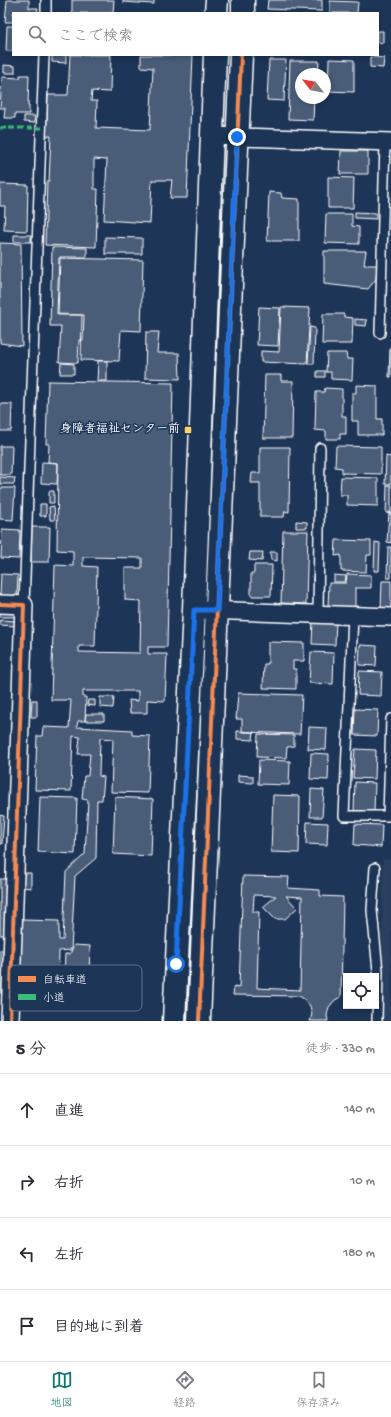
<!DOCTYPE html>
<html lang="ja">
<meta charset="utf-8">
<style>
body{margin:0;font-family:"Gochi Hand","Klee One",sans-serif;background:#f7f7f7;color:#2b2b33}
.controls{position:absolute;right:12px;bottom:12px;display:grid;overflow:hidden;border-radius:0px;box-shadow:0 2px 6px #0003}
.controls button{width:36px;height:36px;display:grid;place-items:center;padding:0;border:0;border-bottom:1px solid #e1e1e2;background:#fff;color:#2b2b33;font:20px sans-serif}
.compass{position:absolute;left:295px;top:68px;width:36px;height:36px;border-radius:50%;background:#fff;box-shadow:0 2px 6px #0003;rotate:301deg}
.stop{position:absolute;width:12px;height:12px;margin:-9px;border:3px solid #1a73e8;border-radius:50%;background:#fff}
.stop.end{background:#1a73e8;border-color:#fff;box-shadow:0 1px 4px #0008}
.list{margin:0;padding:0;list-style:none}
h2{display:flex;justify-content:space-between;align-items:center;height:52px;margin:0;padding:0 16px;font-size:17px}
h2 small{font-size:13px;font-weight:400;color:#7c7c81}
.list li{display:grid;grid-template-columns:26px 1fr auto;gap:12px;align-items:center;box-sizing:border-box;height:72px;padding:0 16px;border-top:1px solid #e1e1e2}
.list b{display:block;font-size:15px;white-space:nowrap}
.list em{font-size:13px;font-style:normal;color:#7c7c81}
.icon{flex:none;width:22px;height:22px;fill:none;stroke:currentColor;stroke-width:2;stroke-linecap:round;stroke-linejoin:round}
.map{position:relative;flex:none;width:391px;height:1021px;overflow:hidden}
.search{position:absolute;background:#fff;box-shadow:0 2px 6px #0003;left:12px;right:12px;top:12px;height:44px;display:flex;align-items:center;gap:10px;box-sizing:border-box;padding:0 14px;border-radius:0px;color:#7c7c81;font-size:15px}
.sheet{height:340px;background:#fff}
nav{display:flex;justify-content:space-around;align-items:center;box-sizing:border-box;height:56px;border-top:1px solid #e1e1e2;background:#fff;font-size:11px;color:#7c7c81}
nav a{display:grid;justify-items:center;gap:2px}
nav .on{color:#0f766e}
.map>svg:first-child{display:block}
.built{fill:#2a4161}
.green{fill:#364b69;stroke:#9aa5b4}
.building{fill:#4a5d79;stroke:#fff;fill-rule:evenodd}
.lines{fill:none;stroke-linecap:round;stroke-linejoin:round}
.service-casing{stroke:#fff;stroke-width:12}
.minor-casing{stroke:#fff;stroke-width:20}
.tertiary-casing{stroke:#fff;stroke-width:25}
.service{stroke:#1d3557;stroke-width:9}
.minor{stroke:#1d3557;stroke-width:17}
.tertiary{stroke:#1d3557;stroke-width:22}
.quiet{stroke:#3abd76;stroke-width:3;stroke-dasharray:6 3;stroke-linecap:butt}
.cycleway-casing{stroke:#1d3557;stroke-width:6}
.cycleway{stroke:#f68b52;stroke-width:4}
.route{stroke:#1a73e8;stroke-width:5}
.poi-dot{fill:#ffd166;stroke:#1d3557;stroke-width:1.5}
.labels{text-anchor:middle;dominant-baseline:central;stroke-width:3;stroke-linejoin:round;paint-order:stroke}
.poi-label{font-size:12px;font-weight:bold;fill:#fff;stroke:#1d3557;text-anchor:end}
.key{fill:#1d3557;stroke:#617289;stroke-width:1}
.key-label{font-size:11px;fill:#fff}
</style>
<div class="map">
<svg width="391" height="1021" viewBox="0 0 391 1021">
<rect width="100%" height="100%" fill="#1d3557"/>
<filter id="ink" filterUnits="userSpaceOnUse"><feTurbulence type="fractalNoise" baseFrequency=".025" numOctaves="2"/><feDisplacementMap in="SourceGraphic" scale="8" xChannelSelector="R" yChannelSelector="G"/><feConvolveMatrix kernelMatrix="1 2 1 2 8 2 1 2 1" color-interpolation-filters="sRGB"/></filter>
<g filter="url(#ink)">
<!-- built -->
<path class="built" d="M383,859L391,860V1021H381Z"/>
<!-- green -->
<path class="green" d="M225,216L209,573L206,572L216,333Z"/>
<!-- building -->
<path class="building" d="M7,0H29V8H38L37,13H13V22H5Z
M72,0H114L113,13H72Z
M123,0H154V4L123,2Z
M268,0H322V11L267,9Z
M330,1L358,2L357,13H330Z
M7,26H13V51H6Z
M378,31H383V43L378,42Z
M52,55H66V63L52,62Z
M70,55H111L110,92L92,91L91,101H97L96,128L150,130L153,68L141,67V55H193L187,198H170L172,180H152L150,223L104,220L107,160L94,159V189H98L96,247L45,245L47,181H49L51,136H46L48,95H68Z
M370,57L384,58L383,68L370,67Z
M329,59L354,60V92L328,91Z
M269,60H286L284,101L267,100Z
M290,61H319L318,74H301V98H314L313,120L288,119Z
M4,65L15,66V73H4Z
M20,75H29L28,106H29V114H15V118H4L5,108H0L2,77L20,78Z
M24,116H35L34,123L24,122Z
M341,151H368V174H340Z
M328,177L354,178L353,208H328Z
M0,184L28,185L27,231L4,230L5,206H0Z
M269,192L281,193L282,198L299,199V241H267Z
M355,212L376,213V219L355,218Z
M326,214H352V226L359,227V244L325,243Z
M14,235H31V242H14Z
M105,237L142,238V254H105Z
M0,243L21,244L22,346L0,343Z
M52,247L87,248V257H60L58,315H84L83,340H79L78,363L59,362L61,326H50Z
M324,251H366L364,265H377L376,279L368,289L324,284Z
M59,258L143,260L141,331L121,330L119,361L81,360L82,315L57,314Z
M259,307L280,308L278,346L257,345Z
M281,307L310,308L307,364L261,362V351L279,352Z
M323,314H344V317L353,318L352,344H322Z
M355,319L367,320L366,326L355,325Z
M310,327L315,328L314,364H308Z
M146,332H159L157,353H179L180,379L145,378Z
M390,347H391V377H389Z
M327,353H346L347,359H353L352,380L331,379V372H326Z
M98,361H107V381H97Z
M61,363L74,364V374H60Z
M317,371H325V377H317Z
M265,375H281V381H293L292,438H263Z
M48,381L173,383L167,647H148V654H167L165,701L147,700V713H130L129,700L138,701V691H83V697H86L85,721H78L77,727L132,730V735L150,736L148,793L111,792L113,739L100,738L99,776L104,777L102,800H97L96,858L75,876L71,950L59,951L58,984L19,983L22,920L59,921V940H63L66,872L85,854L88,800L82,799L84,776H88L90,754H78L80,737L73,736L71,791L35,790L37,736H42L43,727L69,728L71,700H51L55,565L73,566V551L57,550L58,463L48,462L49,444H46ZM83,557L142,558V568H125V600L141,601L140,653L79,652V646H95L97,567L83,566Z
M356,385L377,386V419H382V435H358V421H352V393H356Z
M325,388L342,389V416H346V434H340V439H326V431L315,430L316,392H324Z
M0,404H12L11,431H0Z
M0,446H12L11,475H0Z
M336,446L381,447V474L342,473V468L335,467Z
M260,447H290L289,512L285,511L284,517H260V483H251L252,473H260Z
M386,456L391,457V484H385Z
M42,462L58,463L57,484L41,483Z
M0,477L15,478L14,484H0Z
M341,477L378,478V506L347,505V495H340Z
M387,485H391V514L386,513Z
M0,488H15L13,520L0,519Z
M49,491H54V503H49Z
M40,504H46V516H40Z
M54,506L55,520H50L49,507Z
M389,512H391V543L387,542Z
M296,521L307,522V528H296Z
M32,527H50L49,562H31Z
M2,529L20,530L19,559L1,558Z
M283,531H308L306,604L281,603Z
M336,540L371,541V555H367L366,572L341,571V555L335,556Z
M375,542L380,543L379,571H374Z
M388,547H391V578H387Z
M250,552H263L262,561L249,560Z
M270,552H277V561L271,560Z
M254,565H272L271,596H251V573H254Z
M1,574L18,575L17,597L0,596Z
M347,574L371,575V588H355V607L328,606L329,583H346Z
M334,575L346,576L345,582H334Z
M382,581H391V608H381Z
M0,612H15V617H0Z
M313,619L336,620L335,645L312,644Z
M0,620L16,621V626L0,625Z
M268,642L304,643V661H293V669H296V689L263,688L264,664H268Z
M360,645L377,646L376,666L359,665Z
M311,652L334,653L333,684L309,683Z
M359,671L382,672L381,696L358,695Z
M238,693L302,695L300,734L242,732V719H236Z
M100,697H114L113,708L100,707Z
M32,700H37V717H31Z
M88,700H95V706L87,705Z
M355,709L378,710L377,736L354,735Z
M86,714H104V721H85Z
M309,727L327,728L326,750L308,749Z
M237,731L254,732L253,740L237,739Z
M258,734L294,735V746L287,747L286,758L257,757Z
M355,749L376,750L375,779L353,778Z
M311,753L329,754L328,780L310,779Z
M259,760L290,761L289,785L258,784Z
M238,775L253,776V783L238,782Z
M355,782L375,783L374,812L354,811Z
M311,789L324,790L322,817H310Z
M273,795L300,796L299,853L271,852Z
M40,797L77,798L75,854L38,852Z
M115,797L153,799L151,856L113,854Z
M0,815L4,816L2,844H0Z
M307,822L328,823L327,845L306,844Z
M355,824L382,825L381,847L354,845Z
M23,873H31V888L22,887Z
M243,876L289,877L288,888L320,890V896L343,897L341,997L335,1000L329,1007L327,1015L328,1021H310L312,1014L310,1006L304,999L299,996L233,995L234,987L239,988ZM254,895L276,896L263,907L275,919H285L297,908L286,896L302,897L300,990L257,988L259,912H253Z
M0,879H9L7,935H0Z
M74,945L90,946L89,977L64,976L65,954H70Z
M0,950H3L2,993H0Z"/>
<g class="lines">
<defs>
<path id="service" d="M46,13V0
M380,333L385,142
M24,605L44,55
M318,615L320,448
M353,616L344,816H388L391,719
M375,868L372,910L378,971L377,1021"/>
<path id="minor" d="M212,136L391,142
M0,604L24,605L10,1021
M205,610L391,617"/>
<path id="tertiary" d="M216,13L217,0
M243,13V0
M174,1021L194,610L215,55
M199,1021L241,55"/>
</defs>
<!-- service casing -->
<use href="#service" class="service-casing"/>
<!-- minor casing -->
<use href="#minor" class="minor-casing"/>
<!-- tertiary casing -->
<use href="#tertiary" class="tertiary-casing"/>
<!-- service -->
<use href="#service" class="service"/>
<!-- minor -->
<use href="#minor" class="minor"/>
<!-- tertiary -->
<use href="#tertiary" class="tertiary"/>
<!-- quiet -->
<path class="quiet" d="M0,128H42"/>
<defs>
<path id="cycleway" d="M0,604L24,605L10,1021
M199,1021L241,55"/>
</defs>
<!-- cycleway casing -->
<use href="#cycleway" class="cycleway-casing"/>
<!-- cycleway -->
<use href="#cycleway" class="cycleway"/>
</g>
</g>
<g class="lines" filter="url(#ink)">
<!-- route -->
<path class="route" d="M176,964L194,610H217L237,137"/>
</g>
<!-- markers -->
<rect class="poi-dot" x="184" y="426" width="8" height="8" rx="2"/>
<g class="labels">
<!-- poi labels -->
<g class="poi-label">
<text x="180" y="430">身障者福祉センター前</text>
</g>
</g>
<!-- legend -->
<rect x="10" y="965" width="132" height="46" rx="6" class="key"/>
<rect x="18" y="976" width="18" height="6" fill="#f68b52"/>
<rect x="18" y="994" width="18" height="6" fill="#3abd76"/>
<g class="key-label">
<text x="43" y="983">自転車道</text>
<text x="43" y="1001">小道</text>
</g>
</svg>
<div class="controls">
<button><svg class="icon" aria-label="locate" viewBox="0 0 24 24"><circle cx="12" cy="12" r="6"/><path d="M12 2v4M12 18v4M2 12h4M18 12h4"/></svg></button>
</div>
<svg class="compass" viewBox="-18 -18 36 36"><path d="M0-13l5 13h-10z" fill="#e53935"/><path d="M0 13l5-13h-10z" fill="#7c7c81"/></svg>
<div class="stop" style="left:176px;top:964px"></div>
<div class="stop end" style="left:237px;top:137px"></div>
<div class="search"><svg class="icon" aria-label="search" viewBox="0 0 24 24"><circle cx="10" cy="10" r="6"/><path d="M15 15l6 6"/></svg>ここで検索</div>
</div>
<section class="sheet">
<h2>5 分<small>徒歩 · 330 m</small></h2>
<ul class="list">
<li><svg class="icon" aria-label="ahead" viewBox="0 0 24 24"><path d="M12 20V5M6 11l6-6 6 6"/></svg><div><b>直進</b></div><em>140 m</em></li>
<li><svg class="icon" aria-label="right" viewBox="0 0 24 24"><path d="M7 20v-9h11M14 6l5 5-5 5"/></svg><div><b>右折</b></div><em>10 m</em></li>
<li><svg class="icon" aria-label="left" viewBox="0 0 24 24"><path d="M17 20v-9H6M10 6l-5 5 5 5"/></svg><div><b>左折</b></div><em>180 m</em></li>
<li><svg class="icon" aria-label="arrive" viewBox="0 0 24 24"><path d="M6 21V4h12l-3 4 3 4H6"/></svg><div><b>目的地に到着</b></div></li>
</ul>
</section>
<nav>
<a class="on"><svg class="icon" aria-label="map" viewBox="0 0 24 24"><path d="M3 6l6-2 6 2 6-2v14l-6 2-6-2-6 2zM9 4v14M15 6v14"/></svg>地図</a>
<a><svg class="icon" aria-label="directions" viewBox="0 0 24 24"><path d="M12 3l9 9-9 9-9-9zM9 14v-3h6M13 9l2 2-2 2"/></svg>経路</a>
<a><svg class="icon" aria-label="saved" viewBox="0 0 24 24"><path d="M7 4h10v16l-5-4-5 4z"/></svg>保存済み</a>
</nav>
